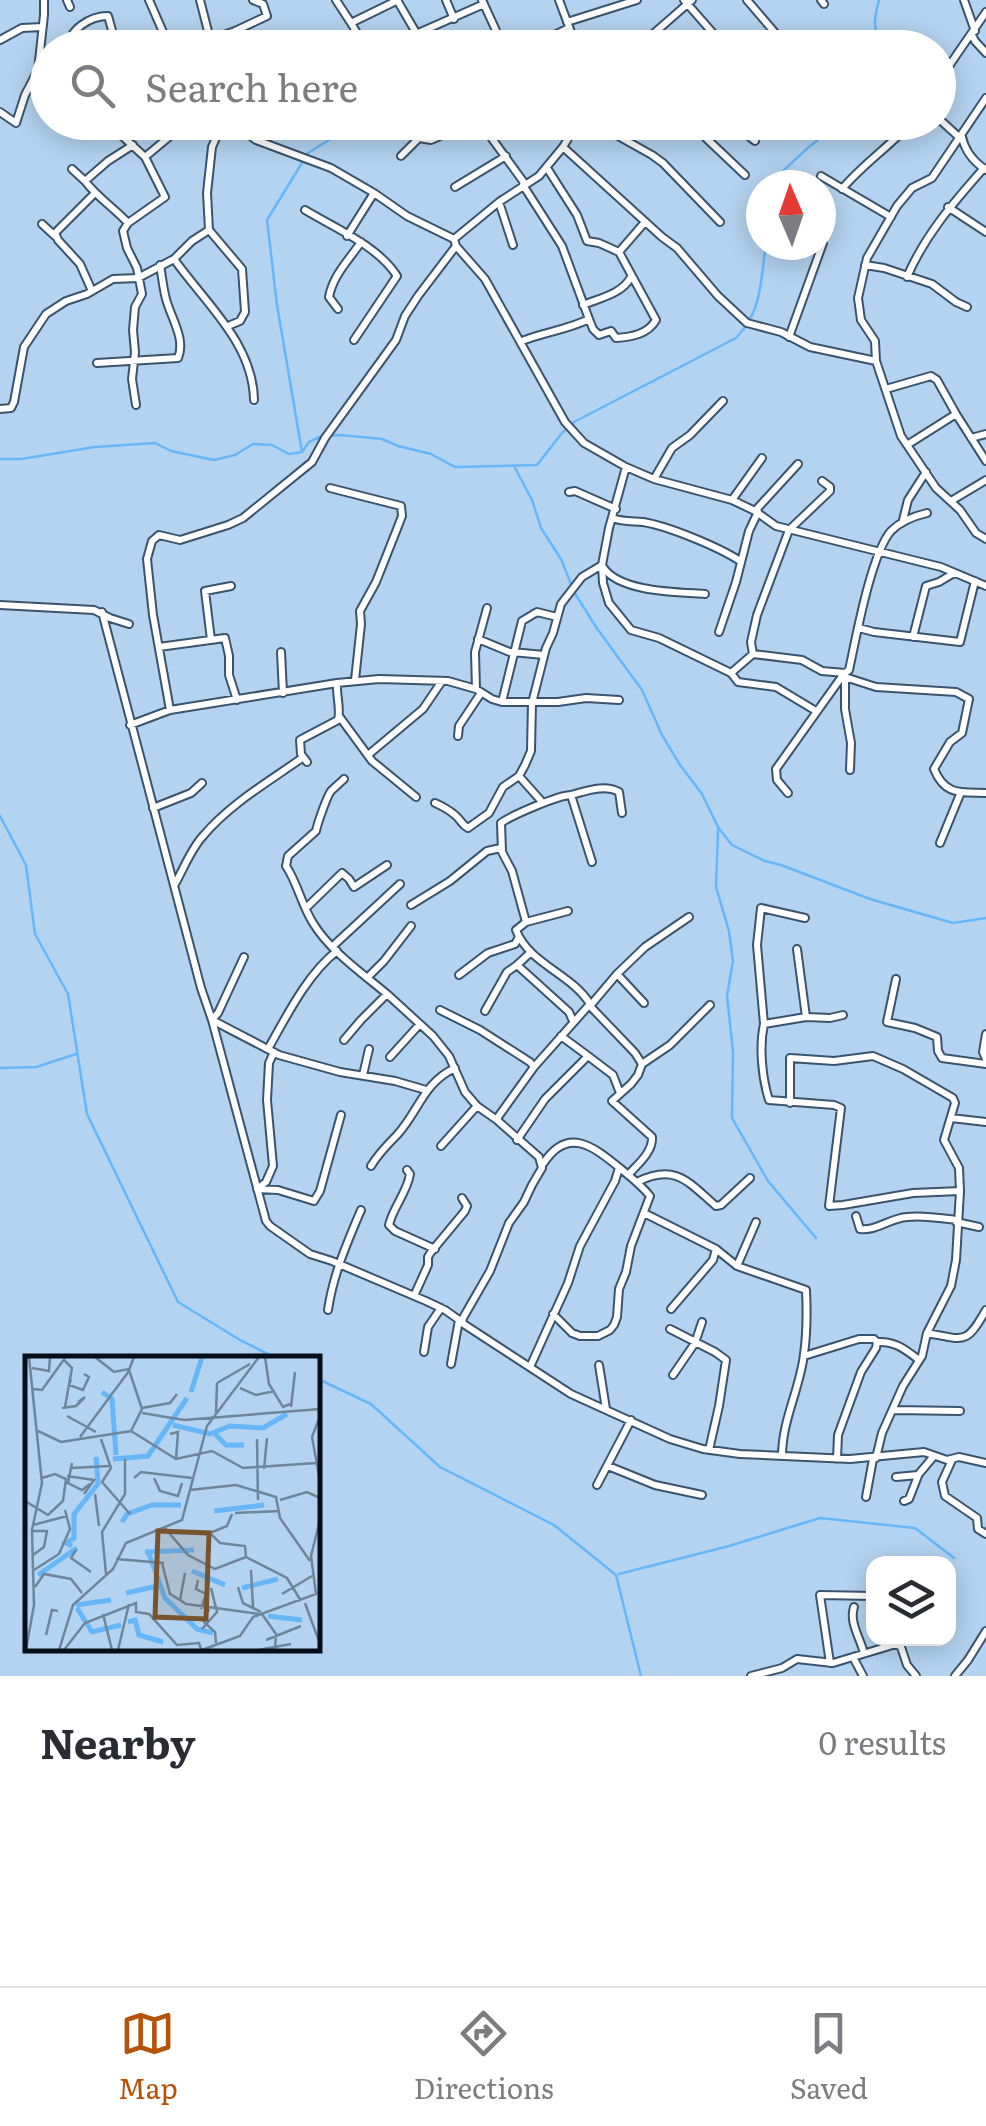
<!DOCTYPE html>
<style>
body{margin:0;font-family:Literata,serif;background:#f2f2f3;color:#2b2b33}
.controls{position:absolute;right:30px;bottom:30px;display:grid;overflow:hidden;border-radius:20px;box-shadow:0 5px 25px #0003}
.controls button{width:90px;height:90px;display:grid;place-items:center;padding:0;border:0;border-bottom:2px solid #e1e1e2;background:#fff;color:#2b2b33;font:50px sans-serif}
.compass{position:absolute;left:746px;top:170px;width:90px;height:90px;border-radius:50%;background:#fff;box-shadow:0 5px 25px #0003;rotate:358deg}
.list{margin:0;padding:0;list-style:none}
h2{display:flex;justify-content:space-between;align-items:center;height:130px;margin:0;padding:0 40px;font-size:42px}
h2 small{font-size:32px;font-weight:400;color:#7c7c81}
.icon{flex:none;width:55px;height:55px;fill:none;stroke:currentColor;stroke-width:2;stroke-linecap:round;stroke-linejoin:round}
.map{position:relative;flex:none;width:986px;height:1676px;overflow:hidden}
.search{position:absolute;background:#fff;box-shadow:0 5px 25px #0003;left:30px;right:30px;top:30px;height:110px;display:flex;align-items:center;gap:25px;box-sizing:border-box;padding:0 35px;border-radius:55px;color:#7c7c81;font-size:38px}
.sheet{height:310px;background:#fff}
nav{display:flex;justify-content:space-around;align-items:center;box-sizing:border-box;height:140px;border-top:2px solid #e1e1e2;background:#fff;font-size:28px;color:#7c7c81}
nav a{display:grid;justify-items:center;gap:5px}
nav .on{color:#b45309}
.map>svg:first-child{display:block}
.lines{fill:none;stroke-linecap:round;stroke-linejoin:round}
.stream{stroke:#67b6f8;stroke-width:2.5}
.minor-casing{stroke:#39546c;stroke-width:10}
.minor{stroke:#fff;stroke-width:6}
.inset-river{fill:none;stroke:#67b6f8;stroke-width:5}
.inset-road{fill:none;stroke:#6e859a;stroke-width:2.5}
.view{fill:#78542e;fill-opacity:0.15;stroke:#78542e;stroke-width:5}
.inset-edge{fill:none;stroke:#050f19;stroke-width:5}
</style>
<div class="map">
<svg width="986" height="1676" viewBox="0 0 986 1676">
<rect width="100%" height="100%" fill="#b4d3f0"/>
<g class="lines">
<!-- stream -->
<path class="stream" d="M879,0C874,18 872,31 883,48
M772,185L773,181C796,159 819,133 850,122
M302,452L277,305L267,220L308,153L358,122
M0,459H21L95,447L155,443L171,451L214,460L235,455L253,444L272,445L289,454L302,452L309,442L322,436L341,435L382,439L398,446L431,454L455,467L537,465L562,433L574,422L736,338C763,310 760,281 766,245
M514,466L532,500L541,528L561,559L571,584
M574,592L596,627L642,690L662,735L680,765L702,794L718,827L732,845L765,861L781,865L870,899L953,923L986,918
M0,816L26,865L35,934L68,994L87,1114L178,1302L240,1340L276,1358
M718,829L716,887L729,931L733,961L727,996L733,1051L732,1118L768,1181L816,1238
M0,1068L36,1067L76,1054
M318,1379L371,1404L440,1467L554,1525L616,1575L641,1676
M619,1574L729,1546L820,1518L915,1528L954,1558"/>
<defs>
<path id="minor" d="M67,0L70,7
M149,0L170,48
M200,0L210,39
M336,0L351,23L398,0
M397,0L425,48
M446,0L454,19
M482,0L504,48
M559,0L577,48
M684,0L726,48
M747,0L788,48
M821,0L824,4
M964,0L975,31
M567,22L637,0
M351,23L366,48
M235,31L244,48
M416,34L484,4
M972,35L975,41L986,53
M548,38L569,28
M0,40L22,28L42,27
M69,48C68,29 91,16 108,16L117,48
M187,48L235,31L267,16L263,4L253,0
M268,48L273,44L276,48
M411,48L421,42
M637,48L692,0
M938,82L986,12
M986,98L932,178L912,188L897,206L867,258L858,298L861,320L875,341L876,361L901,436L936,488L960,510L976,533L986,539
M0,112L16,123L25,95L38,70L44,15V0
M938,118L960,138
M107,122L145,157L165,197L128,223L123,231L127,248L137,268L142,294L135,307L133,330L135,352L132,379L136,405
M223,122L212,147L207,193L209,230L242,269L245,312L240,321L228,326
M232,122L256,140L331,168L374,193L407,216L454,239L456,246L485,279L565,422L584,443L626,467L654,479L732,500L755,511L776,526L941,567L986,586
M480,122L525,184
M560,122L572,132
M593,122L652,155L663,163L720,222
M713,122L705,133L706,138L745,175
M731,122L755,141
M962,137C965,151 974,162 986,170
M563,147L662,237L677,248L718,296L747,323L781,332L810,347L876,361
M401,156L419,138L431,140L473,122
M145,157L187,122
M547,168L577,215L587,241L599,243L619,252
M72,169L85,181
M821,176L891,217
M523,185L562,246L589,319L593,329L599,335L611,331L616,338C632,337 648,334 656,320L619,252L645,222
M455,187L506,156
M842,189C863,164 890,146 912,122
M499,202L513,245
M948,207L986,232
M305,210C335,228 378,246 397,276L354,340
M128,223C115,209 96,196 85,181L108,161L133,145
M42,224L55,236
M209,230L192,241L174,259C205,303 253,343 254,400
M347,236L374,193
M454,239L499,202L539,176L563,147L578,122
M865,265L884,268L932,284L956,302L967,307
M907,277C925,235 953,203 984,168
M92,291L80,264L58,240L55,233L95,193
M583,305C600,298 622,294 631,277
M338,309L329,297C333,275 349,260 361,242
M789,337L823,243L821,237
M522,341C544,332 567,330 589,319
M97,363L178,358C186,339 171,318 166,299C163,288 162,276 160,265
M886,389L931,376L937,380L956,414
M0,409L11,408L14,402L24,347L46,314L66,301L87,294L113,279L138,278L174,259
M971,438L986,434
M907,445L956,414L986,461
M654,479L672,448L690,435L723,401
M330,488L401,506L402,516L397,529L376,582L360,611L361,624L355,680
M569,492L575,491L616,509
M732,500L762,458
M951,501L986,480
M755,511L798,464
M612,518C623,522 632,521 643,522C668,526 719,547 740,561
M903,520L908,500L926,472
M602,565L603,583L609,603L631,630L659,638L731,673L753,654L802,660L822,671L845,673
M603,567C619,592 676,592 705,594
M0,605L94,610L110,618L129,624
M102,612L201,988L212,1020L266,1221L270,1226L310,1254L332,1261L426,1301L445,1310L462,1322
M859,628L874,632L960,642L975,581
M719,632L736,582L749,531L758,512
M913,637L926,586L939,582L954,573
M478,639L512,653
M211,640L205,591L231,586
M159,647L225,638L229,656V675L237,700
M281,652L283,693
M512,652L544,655
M753,654L751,642L757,615L789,530L830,491V487L822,481
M731,673L738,682L776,687L816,711
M845,677L876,687L956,692L969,699L962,733L950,742L934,769C945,796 961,792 986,793
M476,689L475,652L487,608
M502,702L522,621L537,612L557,617
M170,710L153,615L147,559L152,541L159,535L180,540L228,525L243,518L312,462L325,438L396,340L405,316L418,296L456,246
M339,716L372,761L416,797
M130,725L170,710L337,683
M458,736L459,726L481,693
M368,755L423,709L442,681
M307,762L301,754L300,740L338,720C341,709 336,695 337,683L379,679L448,681L476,689L492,699L502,702H558L586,698L619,700
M850,770L851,743L845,709V673L849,670C856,638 871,554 891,531C901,521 914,516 927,513
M519,776L543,803
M344,779C340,783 335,787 331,791C327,796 317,825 316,831L288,856L286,866C298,884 301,904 313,923C330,951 362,973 387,994
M788,793L777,780L776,769L843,675
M571,795C587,791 604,784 619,792L622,813
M435,803C442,806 449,810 455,815C461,820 462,825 468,828L489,813L503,787L519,776L525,765L531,751L532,703L546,648L553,633L561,604L582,577L602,565L609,528L626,467
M153,808L191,793L202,783
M940,843L961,792
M592,862L571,795C559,795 512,815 501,823L502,852L512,871L526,922L516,930C529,964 572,974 590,1004L534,1067L498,1117V1121L539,1157L542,1168L532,1185L524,1202L509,1223L490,1271L463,1318L462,1323L571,1394L670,1439L703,1449L740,1454L850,1459L924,1452L947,1460L959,1457L986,1463
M175,884C184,868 191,849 203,836C230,804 268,782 302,758
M411,905L450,881L487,851L501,848
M306,908L342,873L349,879L354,887L387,865
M805,918L761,908L757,945L764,1024C759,1047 762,1078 769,1100L834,1105L841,1108L829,1206L843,1205L913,1193L960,1191L956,1260L951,1286L927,1333L922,1356L903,1386L882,1433L876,1458
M526,922L568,911
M333,946L400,884
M797,949L806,1017
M531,952L517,965L569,1012L573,1021
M244,957L218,1013L212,1020L279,1055L340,1072L395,1081L426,1090
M617,974L644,1003
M459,975L488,953L515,944L519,937
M367,978L384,961L411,926
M896,979L887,1022L915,1028L937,1037L938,1051L942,1058L986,1064
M440,1010L480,1030L530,1062L534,1067
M485,1011L507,972L517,965
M764,1024L806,1017L830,1018L843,1015
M986,1034L983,1052L986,1059
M344,1040L361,1020L387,994L433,1036L449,1056L465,1092L477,1106L497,1120
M268,1049C286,1017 308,973 337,951
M274,1052L269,1063L267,1100L273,1166L266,1182L257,1189L278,1190L314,1201L320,1191L341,1115
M588,1056L613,1075L620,1093
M390,1057L419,1025
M642,1064L635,1053L590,1006L617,974L645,947L689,917
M363,1075L369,1049
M790,1103V1058L834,1061L873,1056L903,1069L953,1098L955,1103L944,1140L959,1168L960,1191
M951,1118L986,1122
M517,1140L545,1099L588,1056L561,1036
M441,1146L477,1106
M543,1164C568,1125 594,1147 621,1169C631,1177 642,1186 650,1196L631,1246L626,1272L619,1289L617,1317L614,1325L610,1330L598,1336H580L572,1333L553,1314
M371,1166C378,1154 387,1145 397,1135C419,1111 423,1083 455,1068
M407,1170L410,1174C407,1193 393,1207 389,1225L395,1231L435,1249
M628,1175C638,1164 653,1152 652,1137L612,1101L631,1084L638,1075L642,1064L670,1045L710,1005
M637,1182C676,1163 688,1182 716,1206L721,1205L750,1178
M644,1213L716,1249L737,1266L806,1290C807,1311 807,1333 804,1354C800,1389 782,1420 782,1456
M856,1216L860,1229C877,1231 890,1218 907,1217C923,1215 940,1218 956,1220
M956,1222L979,1227
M737,1266L756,1222
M414,1296L428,1265V1257L431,1252L465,1211L467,1206L462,1198
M671,1309L713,1260L716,1249
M328,1310C333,1275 347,1243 361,1210
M670,1329L715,1352L726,1360L719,1406L709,1450
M927,1333C965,1340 966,1345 986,1310
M877,1342C895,1341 905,1349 919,1360
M424,1352L428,1327L441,1308
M804,1356L859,1339H874L877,1342L876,1348L861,1372L838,1435L837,1459
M451,1364L459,1320
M599,1365L606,1409
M530,1367L568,1283L580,1246L615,1181L619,1168
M673,1375L695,1343L702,1322
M893,1410L960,1411
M952,1460L942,1482L945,1496L977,1518L978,1529L986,1534
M608,1466L655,1485L702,1495
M896,1477L918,1475L934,1456
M597,1485L631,1420
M866,1497L873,1459
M904,1501L909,1499L918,1476
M854,1607C849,1622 860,1638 864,1653
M853,1657L863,1676
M830,1663L820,1595L874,1596
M751,1676L782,1668L797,1659L833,1663L896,1644L901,1647L907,1665L916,1676
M955,1676L968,1660L986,1631"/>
</defs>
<!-- minor casing -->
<use href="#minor" class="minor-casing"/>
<!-- minor -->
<use href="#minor" class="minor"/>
</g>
<!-- overview -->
<g transform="translate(25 1356)">
<rect width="295" height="295" fill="#b4d3f0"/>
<path class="inset-river" d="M77,36L87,43L91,99M166,36L177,1M148,69L185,78L205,70L238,72L262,58M190,78L201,89H219M88,103L123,100L162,42M189,155L239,149M97,166L102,158L127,149H156M47,190L41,187L49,182V158L73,128L71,101M120,196L169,194M124,198L140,242L172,273L188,277M167,215L200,229M13,219L52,192M217,232L253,223M101,237L133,230M51,249L86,244M52,252L67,276L96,269M243,260L277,264M103,266L110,264L114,279L138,286"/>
<path class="inset-road" d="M70,1L89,16L104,13M240,1L244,28L258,51L265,48M39,4L47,12L40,51M7,12L24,15L25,1M46,23L44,29L58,34L64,21L59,18M192,27L225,8M215,32L231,39L250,35M8,33L17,34L40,2M266,51L270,16M37,52L51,50L60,41L53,46M117,52L145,47L152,38M117,57L159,64L295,53M191,57L192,27M42,60L71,76M295,60L287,81L295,125M13,75L36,86L106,75L117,53L104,14L109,1M106,75L151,103L187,95L218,112L291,107M145,78L153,76L151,103M55,81L104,15M76,83L86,112L77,126L105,158M232,83L233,144M47,107L43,127L57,134L65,128M46,112L84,110M239,113L242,82M42,120L69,124L59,138M109,122L116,116L167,122M129,122L135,135L153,140L157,127M165,134L211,129L251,141L255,162L285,205M70,138L74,170M255,144L282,136L295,142M0,145L23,159L38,145L41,123L30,118L17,122M210,157L254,155M207,158L202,170L185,177L195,187L220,190L221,201L262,222L276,245M8,169L42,160M139,171L163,199L190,213L221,201M7,175H22L19,191L8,199M51,194L46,202L66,216M91,203L139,207M137,207L145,238L155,244M9,214L34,198L45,173L40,154M226,214L228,251M160,217L155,244L161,248L234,258M81,218L77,176L100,138V103M173,224L171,233L181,238L176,253M10,231L19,218L46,223L57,237M213,231L218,247L236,256M257,238L287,220M280,247L295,288M184,253L179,266L190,276L191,287M78,258L87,294M237,258L251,278L250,294M177,273L192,256L186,232M21,279L27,254L33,255M241,284L276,270M1,294L9,249L7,174L17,127L4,1M34,294L48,249L88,213L101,187L157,164L182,70L234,1M39,294L60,267L111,247V256L124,258L152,289L174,287L176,293M93,294L104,248M177,294L215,280L228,261L291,238L286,200L295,164M233,294L266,288"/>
<path class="view" d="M133,175L184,177L181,263L130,261Z"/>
<rect width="295" height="295" class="inset-edge"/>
</g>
</svg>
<div class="controls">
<button><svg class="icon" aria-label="layers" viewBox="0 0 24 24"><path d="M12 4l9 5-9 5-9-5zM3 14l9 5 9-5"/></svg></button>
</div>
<svg class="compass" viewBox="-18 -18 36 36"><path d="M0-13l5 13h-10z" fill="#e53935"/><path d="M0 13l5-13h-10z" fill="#7c7c81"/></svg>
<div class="search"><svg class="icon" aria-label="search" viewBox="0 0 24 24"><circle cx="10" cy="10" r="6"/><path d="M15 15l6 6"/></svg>Search here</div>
</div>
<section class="sheet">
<h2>Nearby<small>0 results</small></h2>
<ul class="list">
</ul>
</section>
<nav>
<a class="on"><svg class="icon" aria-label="map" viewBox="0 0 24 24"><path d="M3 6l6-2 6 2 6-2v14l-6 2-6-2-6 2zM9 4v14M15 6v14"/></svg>Map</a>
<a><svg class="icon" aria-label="directions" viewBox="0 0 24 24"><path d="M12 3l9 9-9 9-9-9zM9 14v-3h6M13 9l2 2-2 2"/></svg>Directions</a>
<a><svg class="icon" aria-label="saved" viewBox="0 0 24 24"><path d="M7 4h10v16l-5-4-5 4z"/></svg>Saved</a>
</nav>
